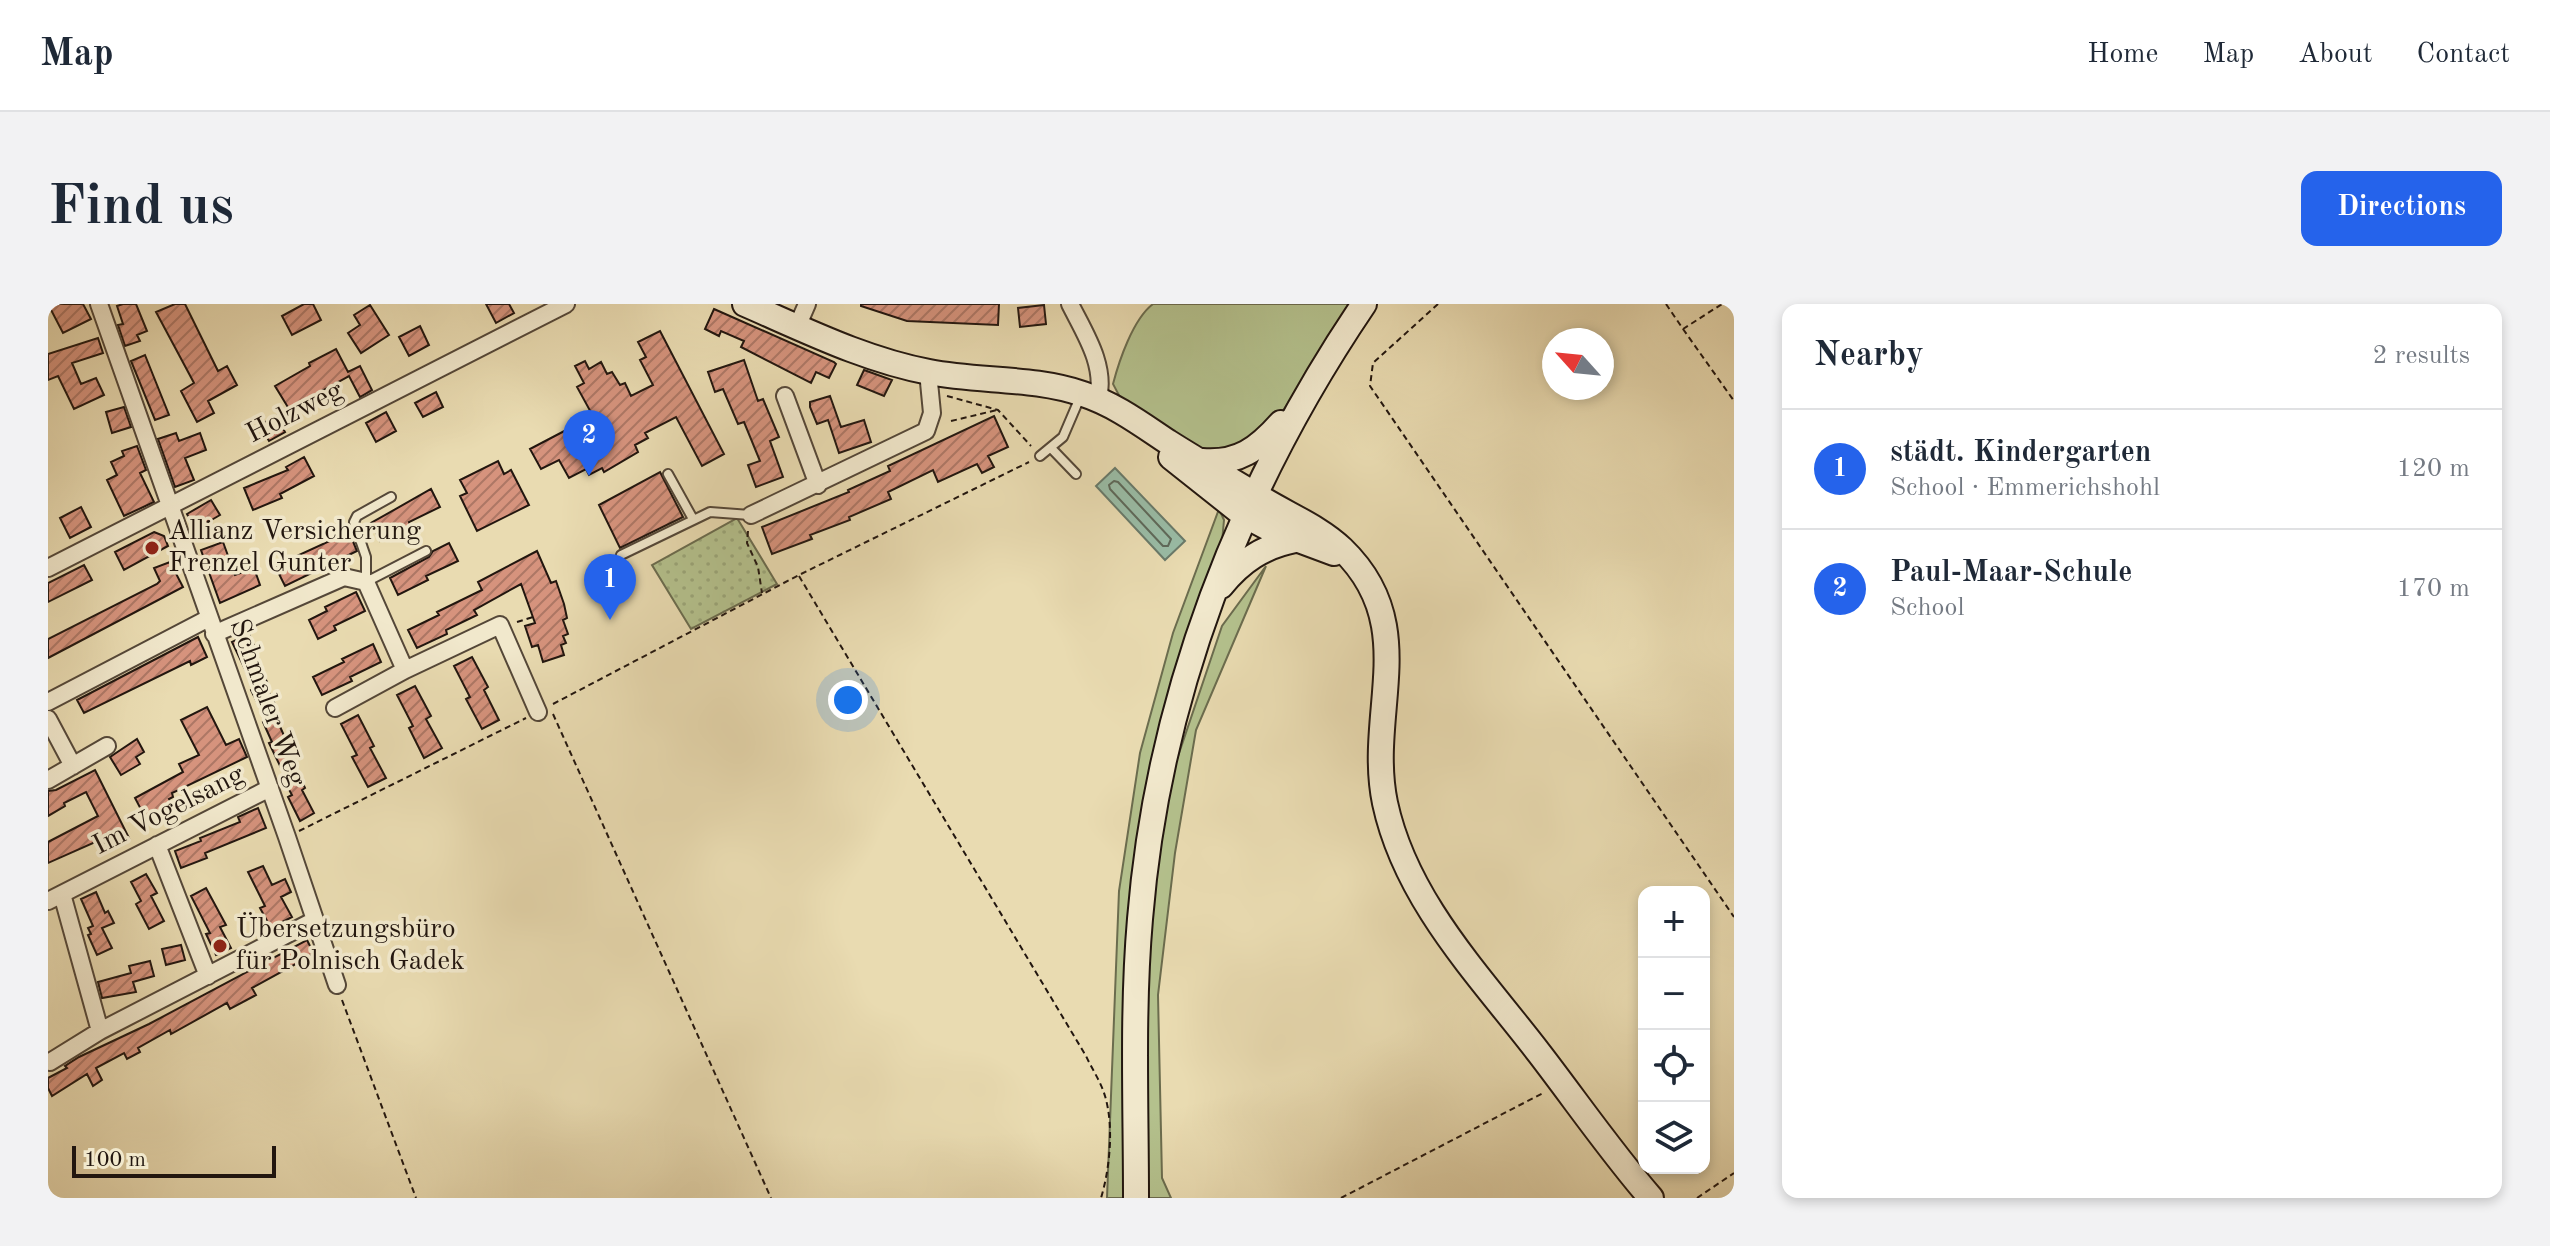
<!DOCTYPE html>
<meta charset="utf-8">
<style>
body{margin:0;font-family:"Old Standard TT",serif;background:#f2f2f3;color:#1f2937}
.controls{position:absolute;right:24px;bottom:24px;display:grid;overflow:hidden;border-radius:16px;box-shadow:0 4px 12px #0003}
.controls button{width:72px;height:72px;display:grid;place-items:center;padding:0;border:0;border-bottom:2px solid #e0e1e3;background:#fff;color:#1f2937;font:40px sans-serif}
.compass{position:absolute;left:1494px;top:24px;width:72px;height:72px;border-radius:50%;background:#fff;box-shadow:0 4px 12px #0003;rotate:297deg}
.scale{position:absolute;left:24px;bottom:20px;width:204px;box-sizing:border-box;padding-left:8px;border:4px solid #22160f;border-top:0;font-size:22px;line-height:28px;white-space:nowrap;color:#22160f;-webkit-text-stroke:6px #f1e8cc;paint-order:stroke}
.you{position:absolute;left:800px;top:396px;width:28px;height:28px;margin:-20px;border:6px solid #fff;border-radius:50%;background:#1a73e8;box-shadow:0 0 0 12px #1a73e833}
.badge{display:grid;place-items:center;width:52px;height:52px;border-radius:50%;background:#2563eb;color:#fff;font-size:26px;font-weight:700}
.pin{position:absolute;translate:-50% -66px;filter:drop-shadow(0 2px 4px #0008)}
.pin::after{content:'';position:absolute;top:42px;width:28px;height:24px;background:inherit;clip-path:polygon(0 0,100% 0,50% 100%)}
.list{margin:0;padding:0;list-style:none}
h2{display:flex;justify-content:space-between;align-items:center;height:104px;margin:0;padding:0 32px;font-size:34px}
h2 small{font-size:26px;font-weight:400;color:#747a83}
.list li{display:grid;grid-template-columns:52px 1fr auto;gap:24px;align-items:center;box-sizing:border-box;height:120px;padding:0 32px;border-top:2px solid #e0e1e3}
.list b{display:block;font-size:30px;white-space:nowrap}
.list p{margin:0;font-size:26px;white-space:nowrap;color:#747a83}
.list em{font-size:26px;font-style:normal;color:#747a83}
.icon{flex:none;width:44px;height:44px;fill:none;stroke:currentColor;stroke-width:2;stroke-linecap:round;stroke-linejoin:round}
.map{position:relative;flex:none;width:1686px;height:894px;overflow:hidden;border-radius:16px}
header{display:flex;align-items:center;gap:48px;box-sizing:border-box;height:112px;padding:0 40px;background:#fff;border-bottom:2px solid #e0e1e3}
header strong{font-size:38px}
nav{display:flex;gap:44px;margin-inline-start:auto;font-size:28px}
.intro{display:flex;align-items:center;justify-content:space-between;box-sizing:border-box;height:192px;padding:0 48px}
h1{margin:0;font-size:56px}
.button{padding:20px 36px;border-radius:16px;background:#2563eb;color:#fff;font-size:28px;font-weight:700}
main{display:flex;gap:48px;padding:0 48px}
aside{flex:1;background:#fff;border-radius:16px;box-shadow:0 4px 12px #0003}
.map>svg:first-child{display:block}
.grass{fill:#b4c18d;stroke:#6b6c4e;stroke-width:2}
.park{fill:url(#park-dots);stroke:#6b6c4e;stroke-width:2}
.water{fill:#99bca6;stroke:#697a6a;stroke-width:2}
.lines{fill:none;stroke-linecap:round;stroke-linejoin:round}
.shore{stroke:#5e695a;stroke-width:2}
.building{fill:url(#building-hatch);stroke:#22160f;stroke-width:2}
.lane-casing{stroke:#544738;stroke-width:12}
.street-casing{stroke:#544738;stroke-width:20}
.secondary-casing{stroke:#22160f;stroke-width:28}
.path{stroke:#22160f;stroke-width:2;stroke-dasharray:6 4;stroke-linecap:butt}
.lane{stroke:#f1e8cc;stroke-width:8}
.street{stroke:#f1e8cc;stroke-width:16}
.secondary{stroke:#f1e8cc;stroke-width:24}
.poi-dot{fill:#8f2418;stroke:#f1e8cc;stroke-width:3}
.labels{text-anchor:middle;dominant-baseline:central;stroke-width:7;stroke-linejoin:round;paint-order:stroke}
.street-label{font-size:28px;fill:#22160f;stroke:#f1e8cc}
.poi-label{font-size:28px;fill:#22160f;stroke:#f1e8cc;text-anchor:start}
</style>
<header>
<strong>Map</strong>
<nav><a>Home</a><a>Map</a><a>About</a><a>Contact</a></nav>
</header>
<div class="intro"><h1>Find us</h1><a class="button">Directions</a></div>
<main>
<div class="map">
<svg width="1686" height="894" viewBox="0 0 1686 894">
<defs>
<pattern id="park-dots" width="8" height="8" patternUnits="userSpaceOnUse" patternTransform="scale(2)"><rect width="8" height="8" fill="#b4c18d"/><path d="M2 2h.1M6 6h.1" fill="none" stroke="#9aa578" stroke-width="1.8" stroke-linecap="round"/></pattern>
<pattern id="building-hatch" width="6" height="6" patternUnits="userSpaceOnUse" patternTransform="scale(2)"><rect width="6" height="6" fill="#d6937d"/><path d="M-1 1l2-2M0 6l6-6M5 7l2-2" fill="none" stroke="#ad7765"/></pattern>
</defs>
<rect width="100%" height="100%" fill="#e9dbb1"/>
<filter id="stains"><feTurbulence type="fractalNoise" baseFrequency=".0025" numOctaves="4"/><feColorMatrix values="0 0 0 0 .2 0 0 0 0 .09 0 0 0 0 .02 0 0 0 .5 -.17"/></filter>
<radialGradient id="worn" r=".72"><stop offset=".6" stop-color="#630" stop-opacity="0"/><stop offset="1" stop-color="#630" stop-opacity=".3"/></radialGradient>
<!-- grass -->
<path class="grass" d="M1105,0H1306L1228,117L1196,149L1159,153L1074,97L1065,80C1071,57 1085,15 1105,0Z
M1171,205L1176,216L1174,238L1119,408L1081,894H1059L1071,587L1092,449L1125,329Z
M1218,262L1148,426L1127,549L1110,691L1114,874L1123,894H1094L1099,612L1123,473L1174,322Z"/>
<!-- park -->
<path class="park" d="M689,214L729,280L643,325L604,261Z"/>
<!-- water -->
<path class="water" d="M1067,164L1137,237L1117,256L1048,182Z"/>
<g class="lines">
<!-- shore -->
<path class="shore" d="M1066,177L1070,178L1123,235L1120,242H1115L1062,185L1061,181Z"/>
</g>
<!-- building -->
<path class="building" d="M0,0H35L43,15L15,29Z
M75,0H88L99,27L89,31L92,37L77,42L70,21L75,20L69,2Z
M127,0H137L170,67L179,62L189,81L160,97L166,109L149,118L133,87L146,79L108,8Z
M256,0H265L273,16L244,31L234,12Z
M438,0H461L466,9L448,19Z
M813,0H951L950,21L859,17L813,2Z
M322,1L341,31L313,49L300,29L312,21L306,11Z
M996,1L998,20L972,23L970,4Z
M666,5L786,58L788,60L781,74L768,68L763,79L693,43L696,37L673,27L671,32L657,25Z
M372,22L381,41L361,52L351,33Z
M612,27L676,150L654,162L628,113L597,129L600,134L587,141L590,148L556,168L554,164L541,171L538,165L521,174L511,156L493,165L482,145L545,112L529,83L536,79L527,62L537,57L541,65L553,58L559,70L564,68L572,81L577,79L583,92L605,81L592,56L598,53L590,38Z
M50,34L55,49L24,59L33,80L48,74L56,91L26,105L10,72L0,76V50Z
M288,45L300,68L312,62L324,86L312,93L301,72L241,105L227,82L262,62L261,59Z
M97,51L121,111L107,116L83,57Z
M696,56L710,97L715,95L731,133L722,137L735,173L708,183L700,161L712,157L696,118L690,120L675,85L667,88L660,68Z
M816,66L844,76L836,92L809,81Z
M388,88L395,103L375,113L367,99Z
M782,92L793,123L816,116L823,138L791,149L780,116L769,120L762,103V98Z
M76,103L83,123L64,129L58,108Z
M338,108L348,127L328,138L318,119Z
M228,112L237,128L221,137L212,121Z
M946,112L960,143L940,152L946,163L934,169L929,160L890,178L885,166L840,188L843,195L801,213L802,216L762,231L764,235L724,250L714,223L801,188L800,186L842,167L840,162Z
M128,129L131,137L152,129L158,146L137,154L146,176L127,183L110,135Z
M89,142L98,166L92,169L106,198L76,212L59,176L69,171L63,158L76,152L74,147Z
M256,153L266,172L232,190L234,194L205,206L196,184L240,166L238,163Z
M450,157L456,170L463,166L481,201L429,227L412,192L419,189L412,176Z
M612,168L635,213L572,244L551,201Z
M383,185L392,203L361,218L362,222L332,237L323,219Z
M163,196L172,211L148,225L139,210Z
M33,203L43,223L22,234L12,214Z
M106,228L116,232L120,242L76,266L67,248Z
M301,228L309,247L237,282L227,262Z
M175,238L187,271L206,264L212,281L172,299L153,246Z
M401,239L410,257L378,272L380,276L350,291L342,274L381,253L385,247Z
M489,247L503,279L508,277L516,300L519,314L515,316L520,330L515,332L518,339L513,341L516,351L495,358L490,341L484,343L477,322L487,319L473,280L426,306L429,311L398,326L399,330L369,344L360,326L391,311L389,308L434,286L430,278Z
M122,258L135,283L0,354V335L109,280L112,277L106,264Z
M36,261L44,276L0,298V279Z
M308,288L317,307L286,322L288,326L270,335L261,316L279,307L277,303Z
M201,330L208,346L204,348L219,378L216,379L226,398L222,400L245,452L242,454L257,484L254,486L266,509L252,517L240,493L244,491L233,471L236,470L221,439L224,438L215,418L218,416L203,386L206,384L184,338Z
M150,333L159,353L143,361L142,357L36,409L29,396Z
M325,340L333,358L302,373L304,377L274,391L265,373L296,358L294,355Z
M424,353L440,383L436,386L451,416L434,425L418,395L422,393L406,362Z
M367,382L383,412L378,415L394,444L376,454L361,424L365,422L349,391Z
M159,403L178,441L191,435L199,453L124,489L125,493L121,495L126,503L109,512L106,507L97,513L87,494L135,468L131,460L151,451L133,416Z
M310,411L326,442L322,444L338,474L320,483L304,453L309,451L293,420Z
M89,435L96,448L88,453L92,460L73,471L62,453Z
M47,466L81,534L70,539L67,534L57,539L54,535L0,559V538L50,512L38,488L16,499L17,502L0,512V487L8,486Z
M210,504L218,524L157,549L159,554L133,564L127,547L153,537L152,534L192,518L190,513Z
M215,562L224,581L237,575L243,588L233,593L244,613L223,624L212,604L217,602L200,568Z
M98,570L109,589L103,592L116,617L101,625L88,600L93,597L83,578Z
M158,584L178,621L172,623L183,644L168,651L158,630L162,629L143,592Z
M48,588L57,609L60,607L66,619L54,624L64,644L49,651L40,631L43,630L40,624L45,622L33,595Z
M259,636L266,650L204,684L208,691L182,705L179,699L123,730L122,726L90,744L92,748L79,755L76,749L48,764L54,776L45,782L39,770L4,792L0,784V774L19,764L17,762L31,753L101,720Z
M133,641L137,656L118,661L114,645Z
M102,657L106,672L85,678L88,688L54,694L50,678L83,669L81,662Z"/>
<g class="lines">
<defs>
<path id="lane" d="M1003,144L1028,170
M992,152L1015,133L1033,91
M620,170L645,215
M573,251L662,208L702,211
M318,277V253L306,218L309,212L343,193
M318,278L378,247"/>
<path id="street" d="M51,0L239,533L289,681
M1022,0C1037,30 1058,61 1050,95
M749,23L759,0
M737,92L770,181
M703,211L878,127L884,109L880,68
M0,264L518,0
M166,330L296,273L318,278L357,366L452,321L490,408
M0,398L161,314
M287,404L357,366
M0,415L25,462
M0,476L59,442
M109,541L160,672
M14,590L52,727
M0,597L222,484
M2,758L52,727L267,616"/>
<path id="secondary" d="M697,0C757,26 817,56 881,68C932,78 986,73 1035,90C1066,100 1093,120 1120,138C1150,157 1181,175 1211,193C1238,210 1271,223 1294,245C1374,322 1318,408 1337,499C1358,597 1432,672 1491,749C1528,797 1563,848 1603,894
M1123,153L1196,211L1224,226L1286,249
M1154,157C1190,160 1210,145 1233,119
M1173,282C1193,257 1216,242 1247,236
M1088,894C1088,801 1084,707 1092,615C1110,393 1192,183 1316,0"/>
</defs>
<!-- lane casing -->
<use href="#lane" class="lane-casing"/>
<!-- street casing -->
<use href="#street" class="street-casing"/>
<!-- secondary casing -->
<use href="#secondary" class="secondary-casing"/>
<!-- path -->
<path class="path" d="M1390,0L1325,59L1322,82L1686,613
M1618,0L1635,25L1674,0
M1635,25L1686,97
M899,92L950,106L983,142
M903,117L949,106
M700,227L699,239L710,263L714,289
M751,272L1038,752C1044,765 1053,778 1057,792C1066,822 1062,864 1053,894
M469,318L485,313
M505,400L751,271L981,158
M505,410L723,894
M251,527L478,414
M294,696L368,894
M1293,894L1495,789
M1649,894L1686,869"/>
<!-- lane -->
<use href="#lane" class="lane"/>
<!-- street -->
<use href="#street" class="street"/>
<!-- secondary -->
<use href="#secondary" class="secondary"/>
</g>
<!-- markers -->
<g class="poi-dot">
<circle cx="104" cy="244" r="8"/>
<circle cx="172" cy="642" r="8"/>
</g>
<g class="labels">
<!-- street labels -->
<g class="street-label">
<text transform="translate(247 109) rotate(-27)">Holzweg</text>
<text transform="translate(219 399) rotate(70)">Schmaler Weg</text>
<text transform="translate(121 507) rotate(-27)">Im Vogelsang</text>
</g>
<!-- poi labels -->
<g class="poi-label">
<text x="120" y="228">Allianz Versicherung<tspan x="120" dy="32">Frenzel Gunter</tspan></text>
<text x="188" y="626">Übersetzungsbüro<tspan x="188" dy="32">für Polnisch Gadek</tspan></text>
</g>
</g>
<rect width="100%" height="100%" filter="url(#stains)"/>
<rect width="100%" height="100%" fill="url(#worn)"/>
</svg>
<div class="controls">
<button>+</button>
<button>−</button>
<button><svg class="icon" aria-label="locate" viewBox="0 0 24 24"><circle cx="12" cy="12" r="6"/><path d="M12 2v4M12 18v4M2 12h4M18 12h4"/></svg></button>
<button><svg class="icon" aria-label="layers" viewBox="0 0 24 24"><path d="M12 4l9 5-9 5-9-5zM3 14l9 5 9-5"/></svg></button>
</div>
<svg class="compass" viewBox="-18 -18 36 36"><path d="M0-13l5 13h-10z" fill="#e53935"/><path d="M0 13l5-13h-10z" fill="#747a83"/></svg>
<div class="scale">100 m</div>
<div class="you"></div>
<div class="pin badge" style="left:562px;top:316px">1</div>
<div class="pin badge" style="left:541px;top:172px">2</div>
</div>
<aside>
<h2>Nearby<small>2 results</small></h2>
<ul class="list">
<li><span class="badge">1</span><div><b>städt. Kindergarten</b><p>School · Emmerichshohl</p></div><em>120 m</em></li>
<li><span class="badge">2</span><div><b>Paul-Maar-Schule</b><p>School</p></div><em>170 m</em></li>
</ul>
</aside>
</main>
